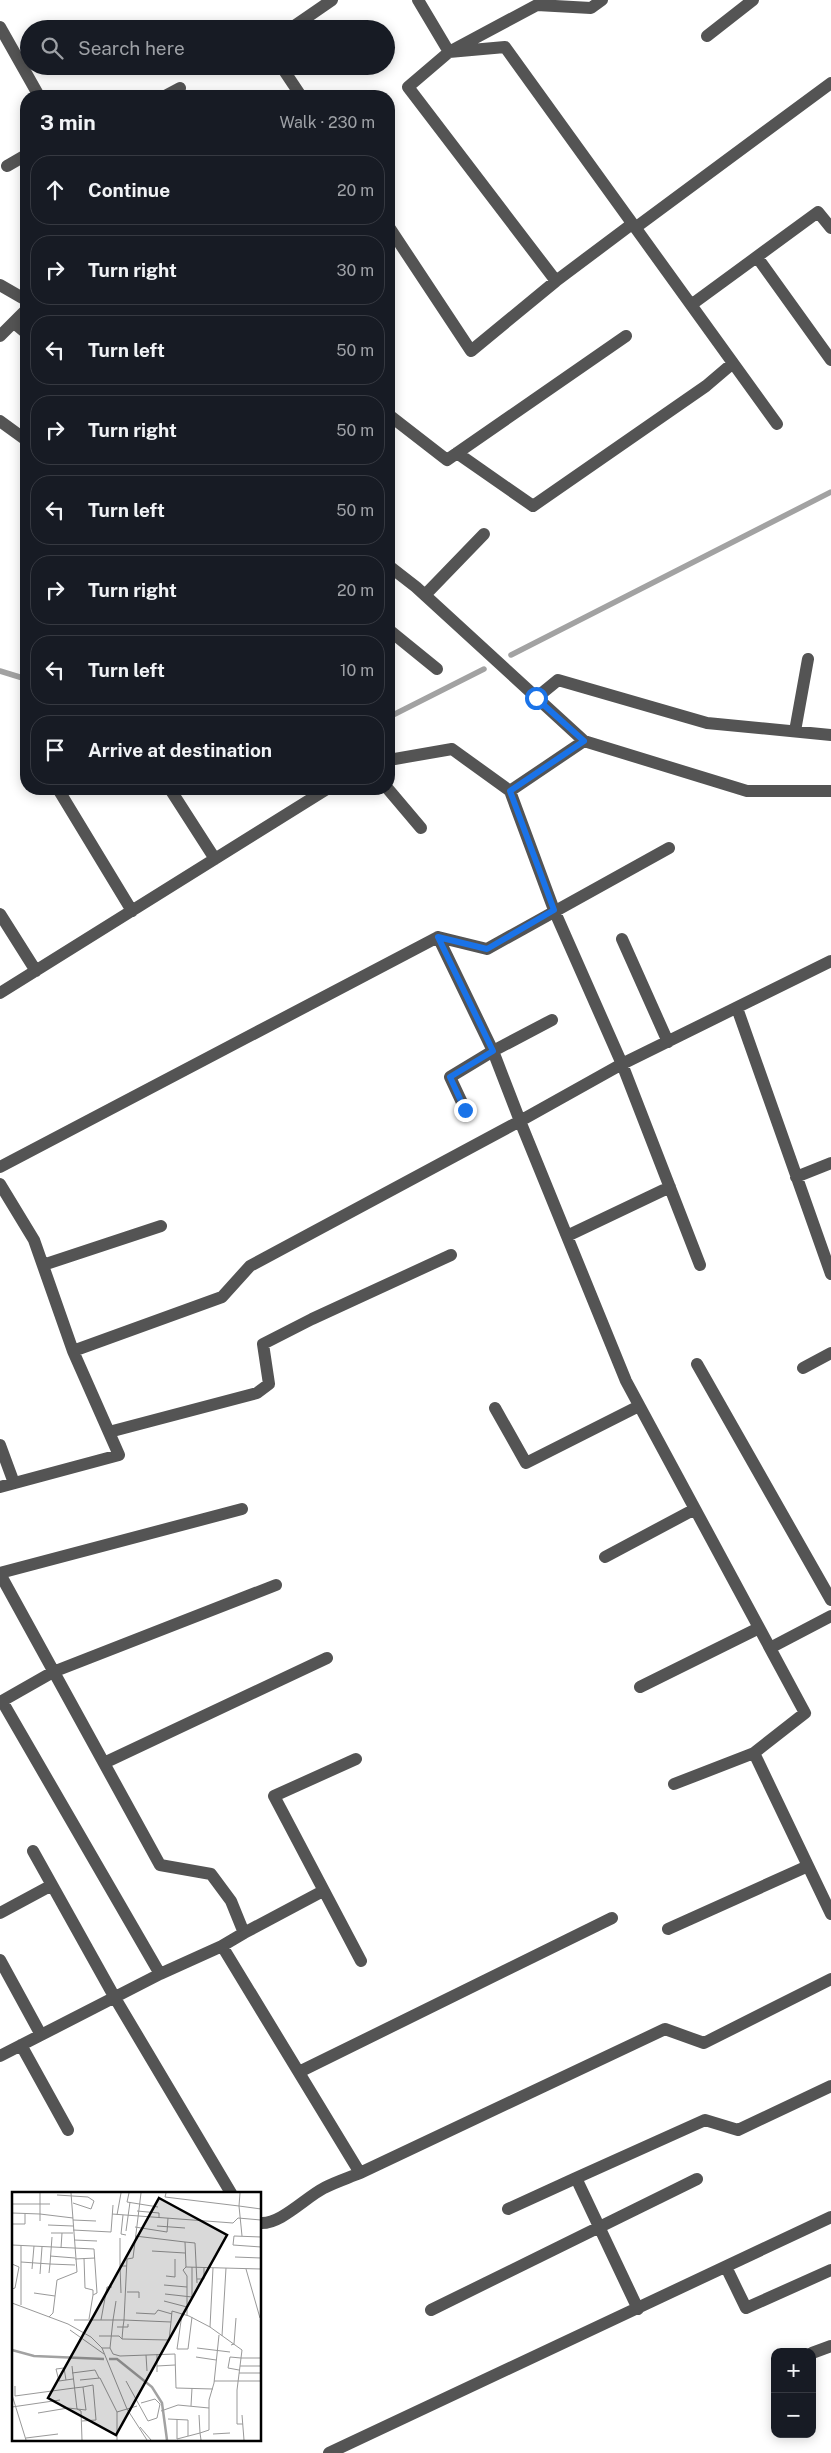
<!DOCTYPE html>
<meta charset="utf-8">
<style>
body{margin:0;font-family:"Public Sans",sans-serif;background:#242831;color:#f1f3f6}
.controls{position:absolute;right:15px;bottom:15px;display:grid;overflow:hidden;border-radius:10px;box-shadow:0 2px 12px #0003}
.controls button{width:45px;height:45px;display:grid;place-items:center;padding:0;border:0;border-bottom:1px solid #363941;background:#171b24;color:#f1f3f6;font:25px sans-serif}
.stop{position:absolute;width:15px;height:15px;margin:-11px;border:4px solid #1a73e8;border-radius:50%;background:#fff}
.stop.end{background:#1a73e8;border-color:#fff;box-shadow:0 1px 5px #0008}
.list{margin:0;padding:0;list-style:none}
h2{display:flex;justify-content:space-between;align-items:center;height:65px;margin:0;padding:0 20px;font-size:21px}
h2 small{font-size:16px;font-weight:400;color:#9ea1a6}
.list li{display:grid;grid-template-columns:32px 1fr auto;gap:15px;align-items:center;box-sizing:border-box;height:70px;margin:0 10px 10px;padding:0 10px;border:1px solid #363941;border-radius:20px}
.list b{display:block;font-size:19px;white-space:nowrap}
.list em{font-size:16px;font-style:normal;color:#9ea1a6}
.icon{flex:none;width:28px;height:28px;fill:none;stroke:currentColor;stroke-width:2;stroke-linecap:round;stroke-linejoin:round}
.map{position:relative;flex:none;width:831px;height:2453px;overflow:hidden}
.search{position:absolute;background:#171b24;box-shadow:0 2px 12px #0003;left:20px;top:20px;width:375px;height:55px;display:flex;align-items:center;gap:12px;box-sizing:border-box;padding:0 18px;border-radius:28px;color:#9ea1a6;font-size:19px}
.panel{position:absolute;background:#171b24;box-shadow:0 2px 12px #0003;left:20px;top:90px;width:375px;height:705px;border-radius:20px}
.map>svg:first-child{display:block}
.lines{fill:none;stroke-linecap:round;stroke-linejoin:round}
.stream{stroke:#a2a2a2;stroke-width:5.5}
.minor{stroke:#545454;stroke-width:12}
.route{stroke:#1a73e8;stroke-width:6}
.inset-river{fill:none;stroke:#a2a2a2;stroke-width:2.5}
.inset-road{fill:none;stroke:#999;stroke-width:1}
.view{fill:#000;fill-opacity:0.15;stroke:#000;stroke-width:2.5}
.inset-edge{fill:none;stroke:#000;stroke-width:2.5}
</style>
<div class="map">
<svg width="831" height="2453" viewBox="0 0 831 2453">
<rect width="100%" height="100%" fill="#fff"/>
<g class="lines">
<!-- stream -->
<path class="stream" d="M511,655L831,492
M0,671L26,679
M389,717L484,669"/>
<!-- minor -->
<path class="minor" d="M418,0L449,52L505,47L777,424
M602,0L591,8L537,5L449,52L408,87L556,281L632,224
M0,27L39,96
M290,29L332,0
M707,36L753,0
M281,66L301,96
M165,96L180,88
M7,166L26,155
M389,227L471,351L556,281
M635,228L831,83
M757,257L831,360
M0,285L26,300
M691,305L818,212L831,228
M14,323L26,333
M0,336L26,310
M389,415L447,460L626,336
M0,421L26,440
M457,453L533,506L706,386L733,363
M389,566L416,587L584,741
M425,595L484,534
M389,630L437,669
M536,698L558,680L707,723L831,735
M795,731L808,659
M389,760L452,749L510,791
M58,789L132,911
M170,789L215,859
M388,789L421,828
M831,791H747L584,741L510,791L554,910L622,1064L520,1121L626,1381L805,1713L754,1753L831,1914
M0,914L36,971
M438,937L487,949L669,848
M622,939L668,1042
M0,993L327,789
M737,1008L831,1274
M0,1167L438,937L493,1051L450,1077L465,1109
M796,1177L831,1163
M0,1184L34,1240L73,1351
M567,1236L670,1187
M43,1265L161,1226
M700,1265L622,1064L831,961
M697,1364L831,1600
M803,1368L831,1353
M495,1408L526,1463L639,1406
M109,1432L257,1393L269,1384L263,1344L312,1319L451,1255
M0,1445L14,1483
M0,1487L119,1455L73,1351L222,1297L250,1266L520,1121L493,1051L552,1020
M605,1557L695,1509
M0,1573L242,1509
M0,1574L160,1865L211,1874L231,1901L244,1933L222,1946
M770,1648L831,1616
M640,1687L759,1628
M356,1759L274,1796L361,1961
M104,1763L327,1658
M674,1784L754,1753
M33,1851L115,1998L231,2193
M0,1913L52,1885
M668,1929L808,1866
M244,1933L323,1891
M0,1960L41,2035
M160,1974L2,1701L53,1672L276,1585
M21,2045L68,2130
M0,2056L160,1974L222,1946L360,2173L665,2029L704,2043L831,1979
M299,2072L612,1918
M508,2209L576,2178
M260,2223C280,2225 306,2197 324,2188C335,2182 348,2178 360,2173
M726,2267L746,2308L831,2270
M638,2309L576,2178L705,2120L738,2130L831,2086
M431,2310L697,2179
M812,2353L831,2346
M329,2453L831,2217"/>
</g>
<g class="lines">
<!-- route -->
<path class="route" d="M465,1110L450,1077L493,1051L438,937L487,949L554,910L510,791L584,741L536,698"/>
</g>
<!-- overview -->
<g transform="translate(12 2192)">
<rect width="249" height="249" fill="#fff"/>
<path class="inset-river" d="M0,158L22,164L92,167M97,167H105L140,195L150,211L155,248"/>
<path class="inset-road" d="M117,1L115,10L146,15M154,1L153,5L227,14L230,44M228,1L227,14L249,17M45,3L76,5L82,9L79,17L61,11M0,12H38M125,19L147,21V26M0,21L28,22V1M100,22L221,31L226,26L249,28M105,23L109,1M111,23L109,42L114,43M61,28L84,29M28,29V22L61,26M0,32H13V22M36,33L61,34M145,34L173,36M123,35L155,40L156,26M61,38L99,40L101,13M114,39L118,10M39,41H61M123,44L173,50L174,75L249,77M40,45L38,72L63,73M249,45L222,44L221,53L249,55M62,48L85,49M173,50L183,51L185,91M0,53L82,57L85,101L81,103L77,127M9,53V113M49,56L50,41M140,59L173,61M38,64L63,66M223,65L249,66M72,66L73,96L81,98V103M63,67L83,66M9,70L38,72L37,81M0,72L7,75L3,96L0,97M108,74V46M174,75L171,78L175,84V123M20,77L22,54M234,77L248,126M28,82L30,55M154,84L163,85V67M185,87H192V76M152,93L175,95M115,100H127V106M22,101L43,104M109,101L108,74H115M153,102L180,105V75M152,109L175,115M0,111L56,132L79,145L90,156H98L101,128H112L115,67L121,66L129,1M124,121L143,122L146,118L160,122M170,122L165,157H176L180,125M37,125L41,121L45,88L65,80L59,1M62,128H101L104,109M89,128L95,95H100M116,132V135H111L110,147L157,148L159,130M105,135H111L112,128L159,130L160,119L177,124L198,135L230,158L229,166H249M198,135L201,76M58,138L92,162M87,144H107L110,147M210,144L214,76M219,153L222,152L224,126M90,156L115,217L105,220M98,156L101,162L108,164L163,162L164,196L201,197M185,156L218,160M145,162V180M134,163L135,179M184,165L204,168M60,174L65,217L69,219L70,248M145,174L163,173M228,174H249M227,178L216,176L218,165L229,166L225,198V232H231M60,181L83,178L87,186M227,181H249M54,188L52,176L44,177L47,189L61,187M68,188L88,186L105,220V248M114,189L136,229L145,226L148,212L143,207L129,211M202,189H249M3,194V204L62,196M0,203L14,248M125,214L115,217L135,248M179,214L180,196M0,215L48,208M149,219L166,213L197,216M26,221L56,216L74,218L71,195L62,196M230,223L232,248M156,227L176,228V244M165,227V247L188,241L187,223M70,229L84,228L81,193L71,195M128,235L139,248M201,242L218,241M14,246L46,242M189,248L188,241L197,238V208L202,191L207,143"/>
<path class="view" d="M147,6L215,43L104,243L36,206Z"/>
<rect width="249" height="249" class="inset-edge"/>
</g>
</svg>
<div class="controls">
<button>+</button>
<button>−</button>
</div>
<div class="stop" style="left:536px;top:698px"></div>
<div class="stop end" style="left:465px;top:1110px"></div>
<div class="search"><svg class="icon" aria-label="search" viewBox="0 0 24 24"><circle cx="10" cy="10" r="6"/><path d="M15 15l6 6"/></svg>Search here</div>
<section class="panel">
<h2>3 min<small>Walk · 230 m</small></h2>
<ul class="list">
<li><svg class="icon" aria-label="ahead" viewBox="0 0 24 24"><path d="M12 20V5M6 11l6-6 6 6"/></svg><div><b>Continue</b></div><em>20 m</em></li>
<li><svg class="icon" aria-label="right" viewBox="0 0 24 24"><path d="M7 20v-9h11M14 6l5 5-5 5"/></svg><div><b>Turn right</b></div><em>30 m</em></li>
<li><svg class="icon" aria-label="left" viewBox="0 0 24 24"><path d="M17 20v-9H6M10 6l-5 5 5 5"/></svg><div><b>Turn left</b></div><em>50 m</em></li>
<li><svg class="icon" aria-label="right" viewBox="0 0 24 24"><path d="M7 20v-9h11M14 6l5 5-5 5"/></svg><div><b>Turn right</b></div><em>50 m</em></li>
<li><svg class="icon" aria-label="left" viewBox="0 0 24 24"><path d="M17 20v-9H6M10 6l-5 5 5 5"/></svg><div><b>Turn left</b></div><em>50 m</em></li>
<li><svg class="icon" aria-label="right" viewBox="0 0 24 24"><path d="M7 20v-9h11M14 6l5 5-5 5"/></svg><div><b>Turn right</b></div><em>20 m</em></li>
<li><svg class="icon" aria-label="left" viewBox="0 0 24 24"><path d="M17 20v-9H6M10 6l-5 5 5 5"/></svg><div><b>Turn left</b></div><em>10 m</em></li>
<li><svg class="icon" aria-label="arrive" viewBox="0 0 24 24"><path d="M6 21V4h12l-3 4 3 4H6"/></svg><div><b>Arrive at destination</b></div></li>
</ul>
</section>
</div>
